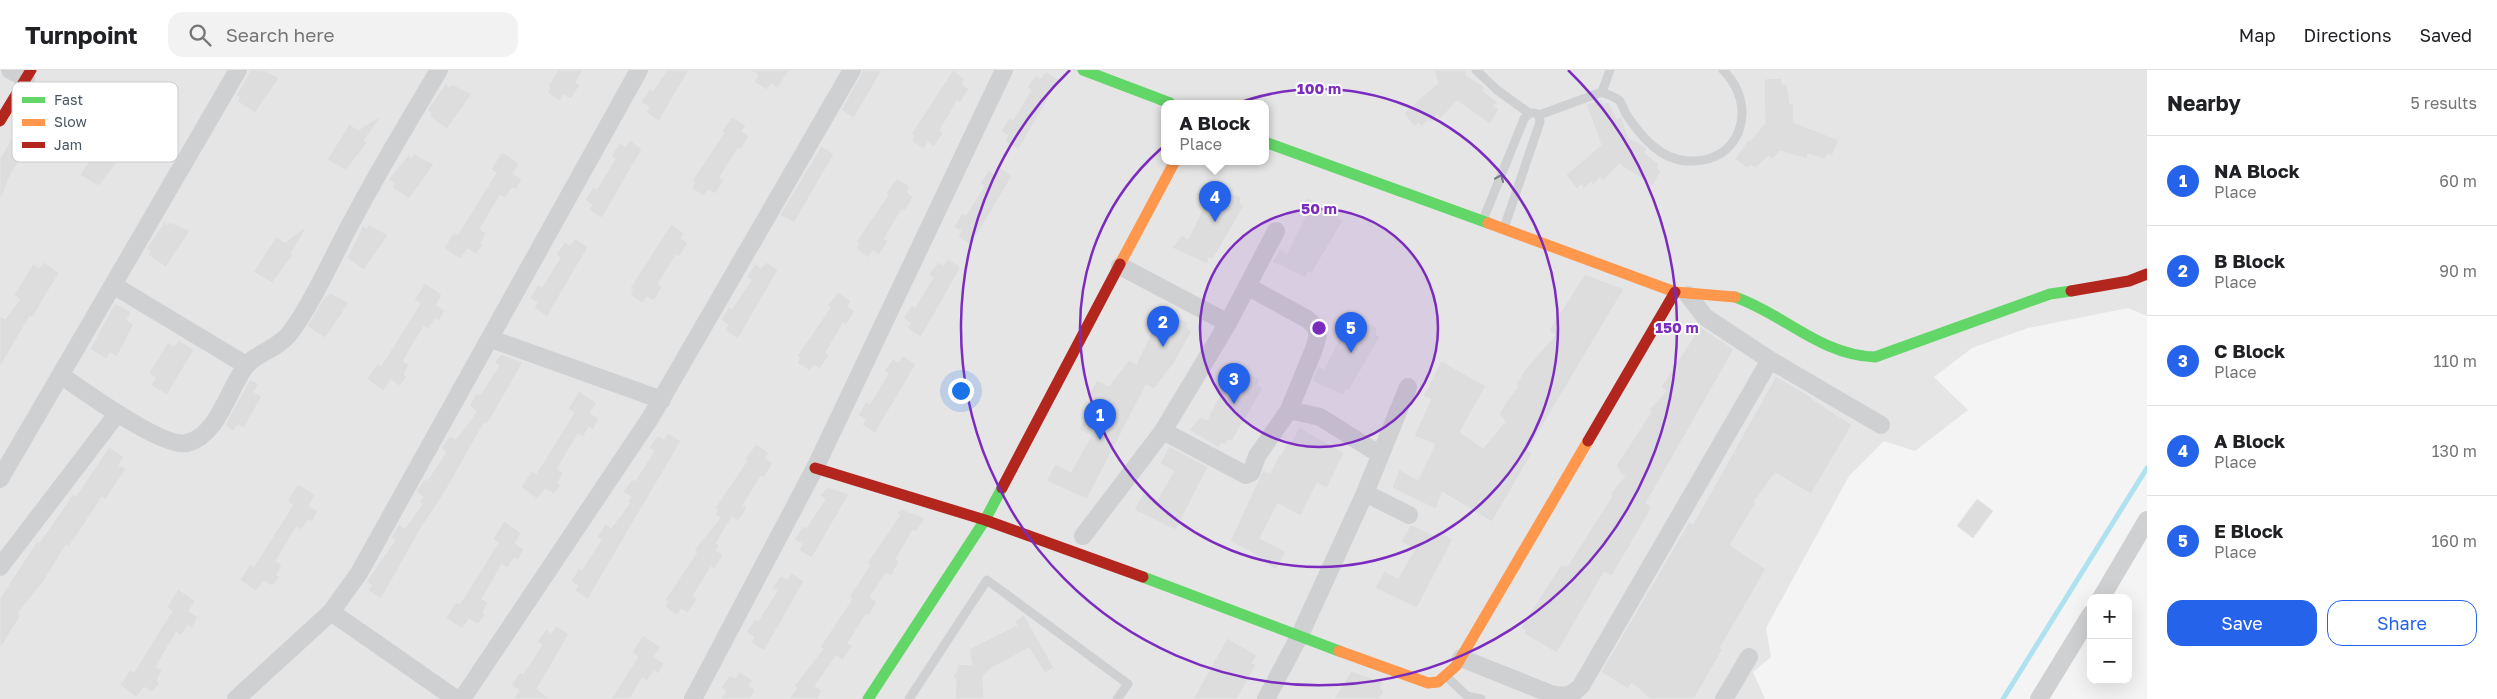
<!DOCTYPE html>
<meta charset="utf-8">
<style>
body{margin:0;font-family:"Golos Text",sans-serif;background:#f2f2f2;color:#202124}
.controls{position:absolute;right:15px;bottom:15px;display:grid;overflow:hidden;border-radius:10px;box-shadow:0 5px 20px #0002}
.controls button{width:45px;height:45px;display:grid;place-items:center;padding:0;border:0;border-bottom:1px solid #e0e0e0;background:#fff;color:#202124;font:25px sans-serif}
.you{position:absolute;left:960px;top:320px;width:18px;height:18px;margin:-12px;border:4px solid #fff;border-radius:50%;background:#1a73e8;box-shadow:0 0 0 8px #1a73e833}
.badge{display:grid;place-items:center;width:32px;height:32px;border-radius:50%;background:#2563eb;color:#fff;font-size:16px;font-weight:700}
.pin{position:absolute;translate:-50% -41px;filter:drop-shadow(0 1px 2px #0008)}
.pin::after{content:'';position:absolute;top:26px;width:18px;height:15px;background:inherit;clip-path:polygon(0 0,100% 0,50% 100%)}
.popup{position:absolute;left:1161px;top:30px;width:108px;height:65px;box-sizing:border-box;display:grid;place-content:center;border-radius:10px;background:#fff;filter:drop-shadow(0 1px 4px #0005);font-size:16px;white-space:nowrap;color:#757577}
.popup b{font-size:19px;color:#202124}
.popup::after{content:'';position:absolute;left:50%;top:100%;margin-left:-10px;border:10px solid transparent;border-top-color:#fff}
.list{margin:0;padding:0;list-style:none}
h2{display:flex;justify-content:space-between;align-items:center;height:65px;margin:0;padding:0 20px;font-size:21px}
h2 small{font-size:16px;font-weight:400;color:#757577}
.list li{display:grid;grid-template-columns:32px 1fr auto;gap:15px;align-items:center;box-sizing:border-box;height:90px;padding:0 20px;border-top:1px solid #e0e0e0}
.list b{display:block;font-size:19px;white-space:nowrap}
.list p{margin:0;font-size:16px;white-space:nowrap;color:#757577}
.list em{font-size:16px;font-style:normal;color:#757577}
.actions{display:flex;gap:10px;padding:15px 20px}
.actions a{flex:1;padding:11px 0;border:1px solid #2563eb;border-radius:15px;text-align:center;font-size:18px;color:#2563eb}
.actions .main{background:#2563eb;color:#fff}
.icon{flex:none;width:28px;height:28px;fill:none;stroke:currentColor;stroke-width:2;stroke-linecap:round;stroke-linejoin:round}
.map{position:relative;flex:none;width:2147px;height:629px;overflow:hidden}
header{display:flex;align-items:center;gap:30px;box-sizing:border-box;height:70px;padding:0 25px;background:#fff;border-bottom:1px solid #e0e0e0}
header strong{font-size:24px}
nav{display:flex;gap:28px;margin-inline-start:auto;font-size:18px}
.search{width:350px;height:45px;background:#f2f2f2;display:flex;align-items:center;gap:12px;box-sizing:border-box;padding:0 18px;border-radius:15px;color:#757577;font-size:19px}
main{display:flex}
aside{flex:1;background:#fff}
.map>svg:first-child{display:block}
.education{fill:#e6e5e6;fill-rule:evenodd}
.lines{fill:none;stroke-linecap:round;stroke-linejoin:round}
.stream{stroke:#aee2f0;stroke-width:5}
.building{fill:#ddddde;stroke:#e5e6e7}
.lane{stroke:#ced0d2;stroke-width:9}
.street{stroke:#ced0d2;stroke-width:18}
.fast{stroke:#63d668;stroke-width:11}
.slow{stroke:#ff974d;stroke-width:11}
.jam{stroke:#b3261e;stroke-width:11}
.oneway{stroke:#727b83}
.ring{fill:none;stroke:#7b2cbf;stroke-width:2.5}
.key{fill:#fff;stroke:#c9ccd0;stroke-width:1}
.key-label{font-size:14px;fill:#4a5661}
.centre{fill:#7b2cbf;stroke:#fff;stroke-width:2.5}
.ring-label{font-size:15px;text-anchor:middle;font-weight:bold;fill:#7b2cbf;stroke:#fff;stroke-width:4;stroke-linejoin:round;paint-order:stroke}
</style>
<header>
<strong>Turnpoint</strong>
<div class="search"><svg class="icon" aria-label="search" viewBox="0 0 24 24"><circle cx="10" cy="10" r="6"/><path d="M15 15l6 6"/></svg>Search here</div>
<nav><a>Map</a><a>Directions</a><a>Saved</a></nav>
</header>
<main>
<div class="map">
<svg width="2147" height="629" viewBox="0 0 2147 629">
<rect width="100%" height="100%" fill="#f4f4f4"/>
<!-- education -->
<path class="education" d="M0,0H2147V246L2128,238L2028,258L1972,278L1934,307L1968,340L1915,381L1884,371L1849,406L1766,558L1771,587L1753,602L1765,629H0ZM1165,33H1265V91H1165Z"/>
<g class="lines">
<!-- stream -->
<path class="stream" d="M2003,629L2147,398"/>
</g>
<!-- building -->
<path class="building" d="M251,0H264L279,8L255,43L237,31L239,27L236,25Z
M558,0H583L576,12L580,15L571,29L564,25L560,31L547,23L550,18L548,16Z
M667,0H689L659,51L646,42L649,37L641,32L650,19L653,21Z
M750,0H789L778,18L771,14L767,20L754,12L758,5Z
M863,0H882L854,48L841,40Z
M953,0L965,9L962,14L969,19L960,33L957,31L940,60L943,63L934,77L928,72L924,79L911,71L914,66L911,64Z
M1434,0H1465L1467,6L1485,17L1483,21L1497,32L1494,36L1499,39L1490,54L1457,31L1440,49L1437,45L1430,53L1429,50L1421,57L1419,53L1414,57L1404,43L1438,13Z
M1046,2L1059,10L1018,80L1005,71L1008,66L1001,61L1009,48L1013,50L1031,20L1027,17L1036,5L1041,8Z
M1782,8V14H1787L1790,34H1794L1793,52L1839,70L1832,86L1828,84L1825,89L1808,84L1807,89L1780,81L1772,89L1769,86L1755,98L1751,95L1747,98L1735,89L1748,70L1750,71L1765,53L1764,9Z
M148,11L168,21L163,28L166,30L145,58L126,47Z
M446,13L449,17L452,14L472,24L447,59L430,47L431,43L427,40Z
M44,26L57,34L12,102L0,131V88L36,27L42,30Z
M1601,29L1603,33L1609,32L1617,49L1621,47L1629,68L1644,76L1647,79L1645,83L1659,94L1657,98L1661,101L1653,116L1619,94L1603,111L1600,107L1593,115L1591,112L1584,119L1581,115L1577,119L1566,105L1601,75L1586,34Z
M382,45L364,71L367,73L346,100L327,90L349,54L358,60Z
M732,47L746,56L742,61L749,66L741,80L738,78L720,107L724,110L715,124L708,120L704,126L691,118L695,113L692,111L724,63L722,61Z
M134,62L118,86L120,88L99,116L80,105L103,70L112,75Z
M630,70L642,79L602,148L589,140L592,135L585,130L593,117L597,119L615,89L611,86L620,73L625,77Z
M821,76L834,84L794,153L780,145Z
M502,82L519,93L513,104L522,109L516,120L512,118L505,128L500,125L480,159L486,163L481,173L483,175L476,184L468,179L460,189L444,178L454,162L458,164L496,103L491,99Z
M409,84L411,88L414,84L434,94L409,129L392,117L394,113L388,110Z
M999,97L1012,106L971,175L958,167L961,161L954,157L962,143L966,145L984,116L980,113L989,100L994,104Z
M897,108L910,117L907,122L913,127L905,141L902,139L884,169L888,171L879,185L873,181L868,188L856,179L859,174L856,172L888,125L886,123Z
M1207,114L1241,127L1240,133L1244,136L1213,189L1209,188L1207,194L1172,178L1182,165L1188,169L1207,131L1200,127Z
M1306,128L1340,141L1339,148L1343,151L1312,203L1308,202L1305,208L1272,192L1280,179L1287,183L1306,145L1299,141Z
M165,151L167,155L170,152L190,161L166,197L148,185L150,181L146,179Z
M671,154L684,163L681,168L688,173L679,187L676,185L658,214L662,217L654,231L647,227L642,233L630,225L633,220L630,218Z
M363,155L366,159L369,155L388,165L364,200L347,188Z
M307,156L291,184L293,185L272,213L253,202L276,167L285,172Z
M575,169L588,177L547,247L534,238L537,233L530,228L538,215L542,217L560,188L556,184L565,172L570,175Z
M948,189L961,197L921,267L907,258L911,253L903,248L912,235L915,237L933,208L929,204L938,192L943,195Z
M44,192L59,203L32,248L30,246L0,297V246L5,249L20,229L14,225L33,194L39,198Z
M766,192L778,200L738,269L725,260L728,255L721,250L729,237L732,239L751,210L747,207L755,194L761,198Z
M1585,204L1624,219L1528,380L1532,383L1492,452L1442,422L1436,439L1392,418L1399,399L1418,410L1435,374L1414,366L1431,329L1423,326L1441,291L1486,316L1460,362L1483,378L1505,352L1499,343L1518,316L1516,315L1524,301L1555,265L1549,260Z
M425,213L442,225L436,235L445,240L439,251L435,249L428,259L424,256L403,291L409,294L404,304L407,307L399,316L391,310L383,321L367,309L378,293L381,296L420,234L414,230Z
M838,222L851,231L848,236L855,241L846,255L843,253L826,282L829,285L820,299L814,295L810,301L797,293L800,288L797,286L830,238L827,236Z
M330,223L349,233L325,268L307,256L326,225L327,227Z
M115,233L131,242L127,250L134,254L117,287L110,283L106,289L90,279Z
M1155,239L1188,252L1187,258L1192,261L1174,293L1154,319L1146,315L1087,429L1046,411L1055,394L1071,402L1091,366L1079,359L1094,330L1087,327L1097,310L1109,316L1129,290L1136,294L1155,256L1148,252Z
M1343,245L1377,257L1376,264L1380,267L1349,320L1346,319L1343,325L1312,311L1318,296L1324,299L1343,262L1337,258Z
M1700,257L1734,279L1646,433L1652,437L1612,506L1604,502L1557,583L1524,564L1525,560L1521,557L1560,496L1568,495L1612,426L1610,424L1625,406L1619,403L1620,400L1616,396L1651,342L1649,340L1666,321L1661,317Z
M179,270L194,280L167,325L151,315L156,308L149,303L168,272L174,276Z
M501,284L523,292L495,341L486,355L484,353L442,427L421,458L381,529L368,520L372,515L366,512L395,470L391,467L399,454L405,458L422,434L419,432L423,427L416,422L424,409L427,411L446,382L441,378L450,366L456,369L473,347L476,341L469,336L477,323L480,325L499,296L495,292Z
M903,286L916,294L875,363L862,355L865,350L858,345L866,332L870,334L888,304L884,301L893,289L898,292Z
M1226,295L1259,308L1258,315L1263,318L1232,371L1228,370L1225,375L1221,373L1219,378L1189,360L1200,347L1207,350L1226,312L1219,309Z
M1776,306L1813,328L1812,329L1852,355L1811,424L1775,403L1754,432L1756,433L1730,475L1766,499L1720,578L1723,579L1694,629H1650L1632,613L1628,619L1601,602L1689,452L1693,454Z
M250,309L259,314L254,322L262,326L244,358L238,355L233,361L225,355Z
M579,321L597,333L590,343L599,349L593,360L589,357L583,367L578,364L557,399L563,402L558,413L561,415L554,424L545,419L537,429L521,417L532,401L536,404L574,343L568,339Z
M1299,357L1344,383L1327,418L1317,413L1301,446L1278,434L1260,468L1286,482L1276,500L1262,491L1263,489L1230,471L1263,400L1270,403L1279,385H1281L1289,370L1292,371Z
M668,363L681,371L588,529L575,521L578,516L571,511L579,498L582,500L601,470L597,467L605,454L611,458L630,433L627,432L631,427L623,422L632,409L635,411L654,381L649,378L658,365L664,369Z
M756,374L769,383L766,388L773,393L764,408L761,406L743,435L747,438L738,451L732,447L716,473L719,475L716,480L723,485L714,499L711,497L693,526L697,529L688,543L681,539L677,545L665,537L668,532L665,530L697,482L694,480L720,448L715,445L718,440L715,438L747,391L745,389Z
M1169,376L1208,397L1176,460L1134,440L1143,423L1157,430L1174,401L1160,394Z
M109,377L124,387L119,395L126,399L105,430L102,427L69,477L66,475L43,512L18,543L21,545L0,579V528L37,471L39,473L73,424L76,426Z
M298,414L315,425L309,436L318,441L312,452L308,450L301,460L296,457L276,491L282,495L277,505L280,507L272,516L264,511L256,521L240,510L250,494L254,496L293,435L287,431Z
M827,417L849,424L812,488L799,480L802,474L794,470L803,456L806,458L825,429L820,426Z
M1977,429L1993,441L1973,468L1957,456Z
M901,439L925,448L916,462L913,460L896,489L899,492L891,506L886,503L870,527L877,532L868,546L866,544L848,573L852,576L843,590L836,586L815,616L822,621L817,629H789L797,618L794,616L823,579L820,577L852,529L849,527L870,495L867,493L900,445L897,444Z
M504,451L521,463L515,473L524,479L518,490L514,488L507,498L502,494L482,529L488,532L483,543L485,545L478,554L469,549L462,559L446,548L456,532L460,534L498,473L493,469Z
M1413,455L1435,466L1437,461L1453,469L1417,538L1375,518L1384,501L1398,508L1415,479L1401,472L1410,456Z
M792,503L804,511L764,581L751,572L754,567L746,562L755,549L758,551L777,521L772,518L781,506L787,509Z
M178,519L195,531L189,541L198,547L192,558L188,555L181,566L176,562L156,597L162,600L157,611L160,613L152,622L144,617L136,627L120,615L130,600L134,602L172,541L167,537Z
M1024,545L1054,598L1045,603L1029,578L990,599L983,607L984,629H955L956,609L953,606L957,601V594L972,595L969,579L1017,555L1015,551Z
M556,556L569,564L537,619L550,629H513L519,620L511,615L520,602L523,604L542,575L537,572L546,559L551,563Z
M643,565L661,577L654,587L664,593L658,604L654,601L647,611L642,608L630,629H611L638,587L632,582Z
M1227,568L1257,585L1252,593L1256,595L1237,629H1193Z
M1351,601L1383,612L1380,617L1384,622L1379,629H1334Z
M740,602L753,610L749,615L755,620L750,629H720L726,621L721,618L730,605L735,608Z"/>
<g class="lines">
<!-- lane -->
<path class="lane" d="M1476,0L1497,20L1529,43
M1602,22L1610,0
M1539,45L1602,22C1606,24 1615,27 1619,30C1622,34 1624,40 1626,44C1640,65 1660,90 1688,91C1742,94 1759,35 1723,0
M1483,150L1524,49L1529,43H1535L1539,45L1540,52L1504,158
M1447,607L1467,626L1481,629
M909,629L987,510L1128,614L1117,629"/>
<!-- street -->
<path class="street" d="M10,0L26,9
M1120,196L1228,253
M113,215L246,295
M1688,225L1705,247L1770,290L1881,355
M491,269L662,330
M62,306C82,320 164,379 187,373C218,365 228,320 245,297C255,283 277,280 290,263C313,232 333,186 352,151C379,100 409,50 439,0
M1289,340L1320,347L1379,384
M1163,361L1246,405L1251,403L1257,386L1289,340L1314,279L1318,265L1315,256L1307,249L1247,216
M0,409L238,0
M1365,423L1409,445
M1083,466L1163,361L1228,253L1276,161
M0,497L117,344
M2101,528L2147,450
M331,542L456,629
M1461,588L1551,624C1565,627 1571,626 1581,616L1770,290
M236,629L331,542L359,503L639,0
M462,629L651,347L852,0
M693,629L815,398L1004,0
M1266,629L1299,567L1365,423L1408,317
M1724,629L1749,587
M2039,629L2091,544"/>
<!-- fast -->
<path class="fast" d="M1083,0L1170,33
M1265,72L1488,153
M1735,227C1784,244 1820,285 1875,287L2050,224L2071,221
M1143,507L1339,581
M868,629L985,450L1002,418"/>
<!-- slow -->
<path class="slow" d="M1488,153L1675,222L1735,227
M1120,194L1175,91
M1339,581L1428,613L1438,612L1456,596L1588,371"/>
<!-- jam -->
<path class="jam" d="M0,51L31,0
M2071,221L2129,211L2147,204
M1588,371L1675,222
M815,398L985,450L1143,507
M1002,418L1120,194"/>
</g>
<!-- one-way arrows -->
<defs><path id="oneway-chevron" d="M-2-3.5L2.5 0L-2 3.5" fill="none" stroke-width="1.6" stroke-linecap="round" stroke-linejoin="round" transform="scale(1.25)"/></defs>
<use class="oneway" href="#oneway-chevron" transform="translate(1500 108) rotate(-68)"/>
<!-- distance rings -->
<circle cx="1319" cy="258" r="119" fill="#7b2cbf" fill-opacity=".12"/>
<g class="ring">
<circle cx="1319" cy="258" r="119"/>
<circle cx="1319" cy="258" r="239"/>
<path d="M1568 0A358 358 0 1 1 1070 0"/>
</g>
<!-- legend -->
<rect x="12" y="12" width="166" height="80" rx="8" class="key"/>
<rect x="22" y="27" width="23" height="6" fill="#63d668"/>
<rect x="22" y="49" width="23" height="7" fill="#ff974d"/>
<rect x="22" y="72" width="23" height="6" fill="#b3261e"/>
<g class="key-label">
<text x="54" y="35">Fast</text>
<text x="54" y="57">Slow</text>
<text x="54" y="80">Jam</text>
</g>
<circle cx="1319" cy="258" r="8" class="centre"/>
<g class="ring-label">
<text x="1319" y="24">100 m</text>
<text x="1319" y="144">50 m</text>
<text x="1677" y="263">150 m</text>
</g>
</svg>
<div class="controls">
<button>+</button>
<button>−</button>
</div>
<div class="you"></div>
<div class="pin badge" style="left:1100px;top:370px">1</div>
<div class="pin badge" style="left:1163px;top:277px">2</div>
<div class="pin badge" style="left:1234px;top:334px">3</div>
<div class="pin badge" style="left:1215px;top:152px">4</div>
<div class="popup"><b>A Block</b>Place</div>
<div class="pin badge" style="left:1351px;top:283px">5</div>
</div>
<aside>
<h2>Nearby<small>5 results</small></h2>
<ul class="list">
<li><span class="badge">1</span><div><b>NA Block</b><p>Place</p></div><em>60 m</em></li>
<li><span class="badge">2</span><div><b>B Block</b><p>Place</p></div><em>90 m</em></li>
<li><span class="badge">3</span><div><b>C Block</b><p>Place</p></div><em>110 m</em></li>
<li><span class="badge">4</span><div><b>A Block</b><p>Place</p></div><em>130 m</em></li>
<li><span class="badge">5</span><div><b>E Block</b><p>Place</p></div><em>160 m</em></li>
</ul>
<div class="actions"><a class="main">Save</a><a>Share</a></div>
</aside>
</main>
